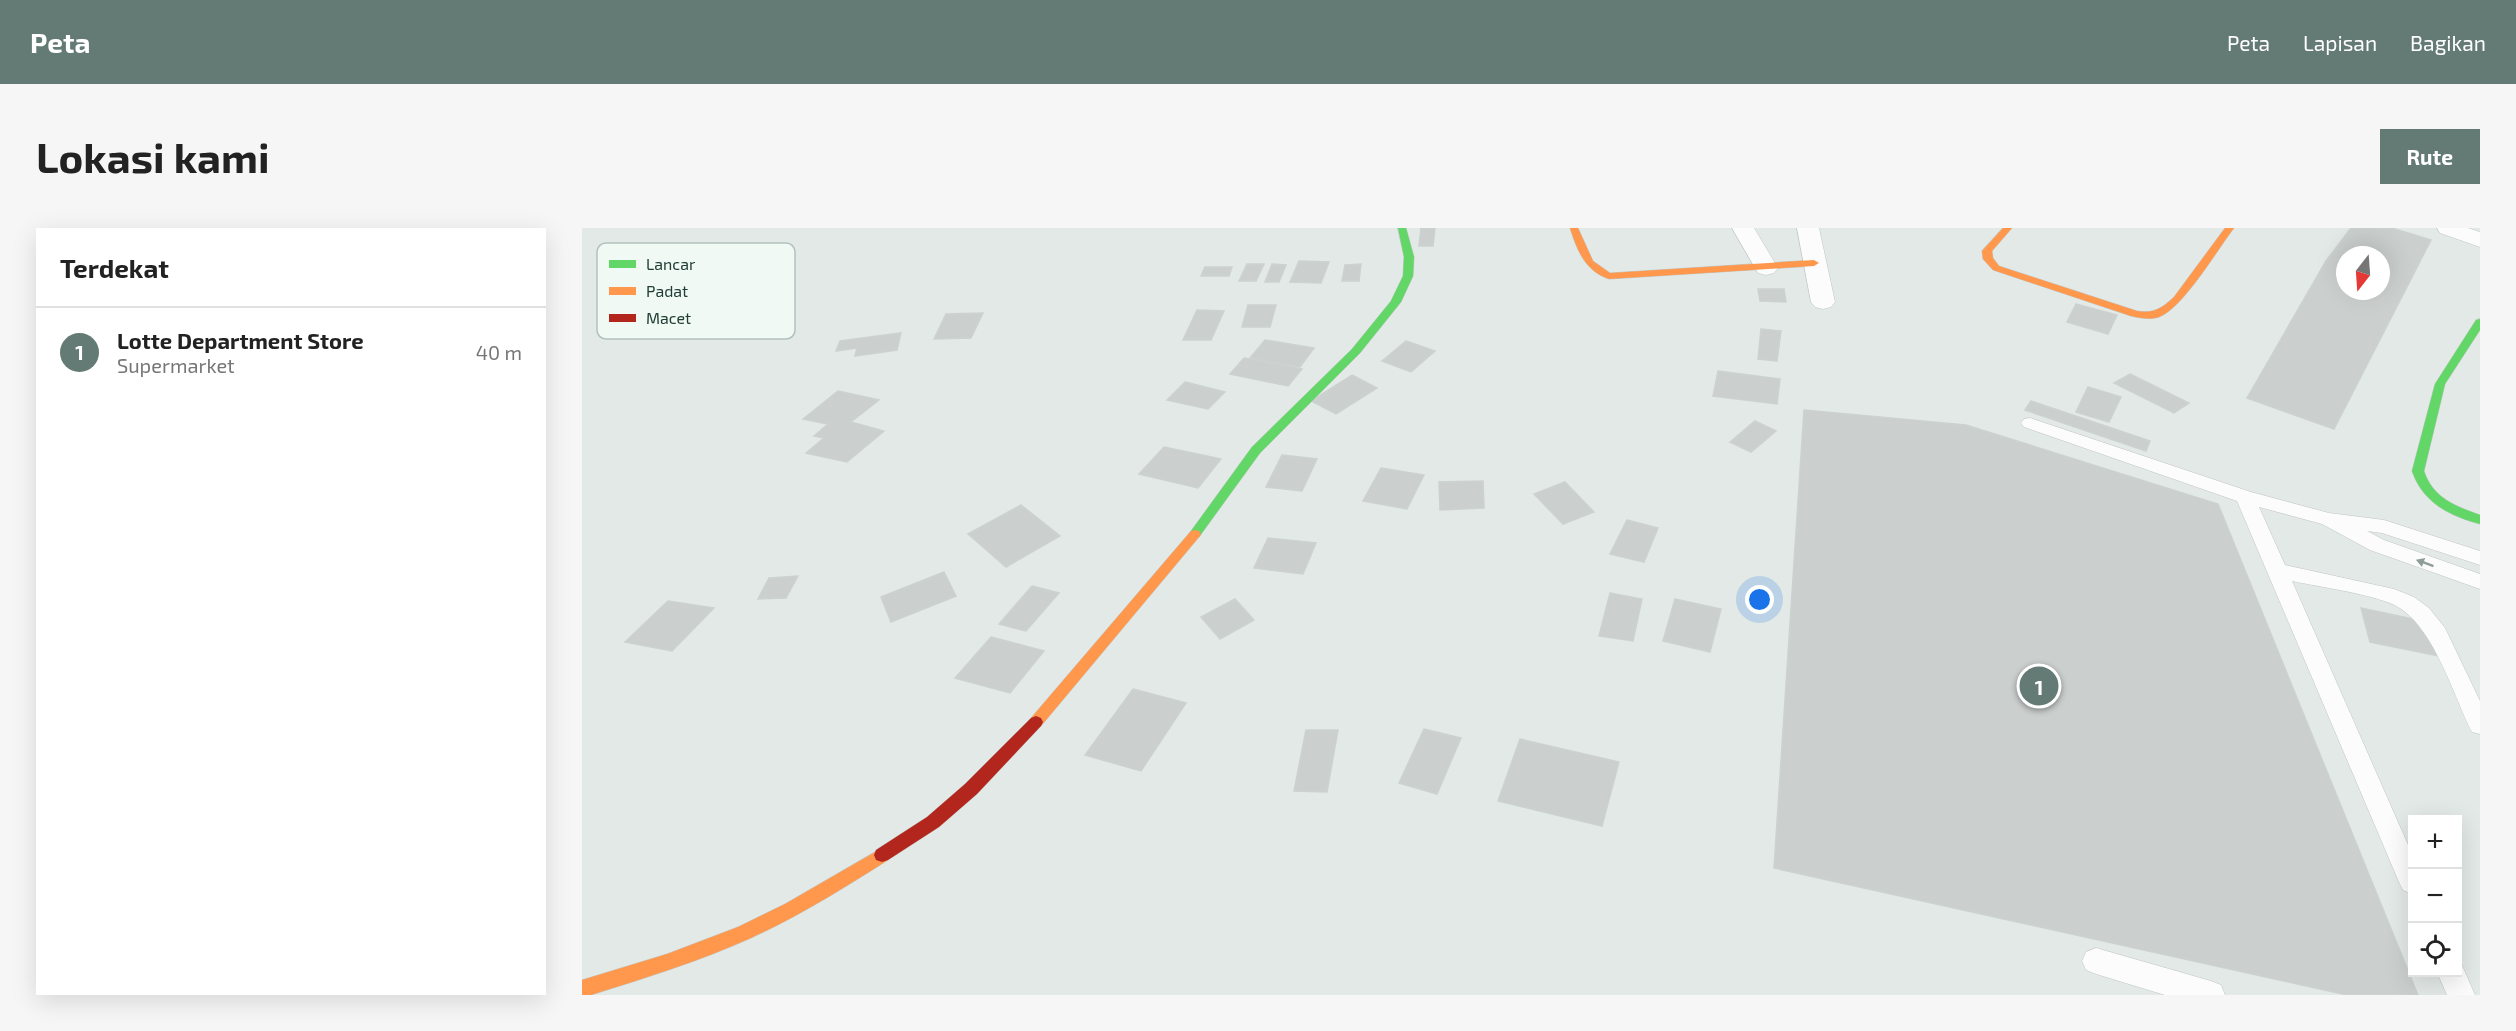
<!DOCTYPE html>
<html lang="id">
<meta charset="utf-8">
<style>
body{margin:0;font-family:"Exo 2",sans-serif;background:#f6f6f6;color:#222}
.controls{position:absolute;right:18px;bottom:18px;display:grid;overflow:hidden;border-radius:0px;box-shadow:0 6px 24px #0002}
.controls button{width:54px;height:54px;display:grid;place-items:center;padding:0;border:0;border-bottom:2px solid #e0e0e0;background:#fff;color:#222;font:30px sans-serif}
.compass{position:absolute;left:1754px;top:18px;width:54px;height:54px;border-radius:50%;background:#fff;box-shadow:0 6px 24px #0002;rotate:197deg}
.you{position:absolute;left:1178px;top:372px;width:21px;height:21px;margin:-15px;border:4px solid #fff;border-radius:50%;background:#1a73e8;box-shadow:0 0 0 9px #1a73e833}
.badge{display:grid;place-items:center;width:39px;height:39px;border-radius:50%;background:#647a74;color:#fff;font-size:20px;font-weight:700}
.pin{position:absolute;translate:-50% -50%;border:3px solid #fff;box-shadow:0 2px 6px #0006}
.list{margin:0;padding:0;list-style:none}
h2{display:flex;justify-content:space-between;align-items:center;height:78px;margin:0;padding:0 24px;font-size:26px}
h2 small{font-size:20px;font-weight:400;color:#767676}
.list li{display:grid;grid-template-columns:39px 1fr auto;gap:18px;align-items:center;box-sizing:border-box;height:90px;padding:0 24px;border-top:2px solid #e0e0e0}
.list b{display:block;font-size:22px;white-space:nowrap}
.list p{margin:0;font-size:20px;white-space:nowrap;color:#767676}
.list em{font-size:20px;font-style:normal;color:#767676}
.icon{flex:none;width:33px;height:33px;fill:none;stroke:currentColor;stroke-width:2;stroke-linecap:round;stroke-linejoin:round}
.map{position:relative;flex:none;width:1898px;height:767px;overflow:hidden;border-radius:0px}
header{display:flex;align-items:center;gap:36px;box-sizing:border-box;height:84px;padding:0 30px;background:#647a74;color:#fff}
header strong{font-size:28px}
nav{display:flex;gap:33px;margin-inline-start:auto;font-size:21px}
.intro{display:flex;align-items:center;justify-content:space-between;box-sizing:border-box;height:144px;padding:0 36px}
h1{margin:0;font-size:42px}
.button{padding:15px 27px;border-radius:0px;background:#647a74;color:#fff;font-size:21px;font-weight:700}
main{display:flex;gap:36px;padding:0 36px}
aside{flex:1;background:#fff;border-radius:0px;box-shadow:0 6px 24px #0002}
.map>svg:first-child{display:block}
.building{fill:#cbd0ce;stroke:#cbd2cf;stroke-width:1.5;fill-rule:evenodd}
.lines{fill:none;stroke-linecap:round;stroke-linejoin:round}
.lane-casing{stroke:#c0c6c3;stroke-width:1}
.street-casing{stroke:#c0c6c3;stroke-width:1}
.fast-casing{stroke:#bfc7c4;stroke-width:1}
.slow-casing{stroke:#bfc7c4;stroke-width:1}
.jam-casing{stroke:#bfc7c4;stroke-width:1}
.lane{fill:#fbfcfb;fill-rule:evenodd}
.street{fill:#fbfcfb;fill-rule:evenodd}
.fast{fill:#63d668;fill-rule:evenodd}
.slow{fill:#ff974d;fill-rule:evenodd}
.jam{fill:#b3261e;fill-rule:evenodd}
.oneway{fill:#8e9d98}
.key{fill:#f1f9f5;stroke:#b2c1bc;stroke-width:1.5}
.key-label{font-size:16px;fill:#203e36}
</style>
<header>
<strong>Peta</strong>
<nav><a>Peta</a><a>Lapisan</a><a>Bagikan</a></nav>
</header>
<div class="intro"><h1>Lokasi kami</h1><a class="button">Rute</a></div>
<main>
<aside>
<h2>Terdekat<small></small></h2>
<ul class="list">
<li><span class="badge">1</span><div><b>Lotte Department Store</b><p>Supermarket</p></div><em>40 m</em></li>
</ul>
</aside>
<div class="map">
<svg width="1898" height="767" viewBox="0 0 1898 767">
<rect width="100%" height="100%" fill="#e3e9e6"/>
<!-- building -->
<path class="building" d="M839,0H853L851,18H837Z
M1769,0H1810L1849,12L1752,201L1665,170L1744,33ZM1763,27H1799V63H1763Z
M717,33L747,34L739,55L708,54Z
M665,36H682L674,53H657Z
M690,36L704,37L697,54H683Z
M779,36L777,53H760L763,37Z
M623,39H650L647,48H619Z
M1176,61H1202L1204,74L1178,73Z
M1494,76L1535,87L1526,106L1485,94Z
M666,77H694L688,99H660Z
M615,82L642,83L629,112H601Z
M401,85L389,110L352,111L364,86Z
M1179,101L1199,103L1195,133L1176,131Z
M319,105L315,122L273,128L275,120L254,123L258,113Z
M683,112L732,120L718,139L668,130Z
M824,113L853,123L829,144L800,133Z
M662,130L720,141L706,158L648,146Z
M1136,143L1198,151L1195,176L1131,168Z
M1548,146L1607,175L1592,185L1532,155Z
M770,147L795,160L754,186L729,173Z
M603,154L643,164L626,181L585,172Z
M1506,159L1539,169L1527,194L1494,184Z
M256,163L297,172L269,194L302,203L265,234L224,225L242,210L232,208L246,196L221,191Z
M1449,173L1568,213L1564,223L1443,182Z
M1222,182L1384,197L1636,276L1836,767H1765L1192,640Z
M1173,193L1194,203L1169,224L1148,214Z
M582,219L639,231L616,260L557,246Z
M700,227L735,231L720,263L684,259Z
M799,240L842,247L825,281L781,273Z
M901,253L902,280L858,282L857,254Z
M983,254L1012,284L981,296L952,266Z
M439,277L478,308L424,339L386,306Z
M1045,292L1076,300L1062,334L1028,326Z
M686,310L734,315L721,346L672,340Z
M362,344L374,368L309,394L299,369Z
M216,348L204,370L176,371L187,350Z
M450,358L477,365L444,403L417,396Z
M1028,365L1060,371L1051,413L1017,408Z
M653,371L672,392L638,411L619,389Z
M1093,371L1139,381L1128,424L1081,413Z
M86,373L132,380L90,423L43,414Z
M1779,380L1845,394L1857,428L1788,414Z
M409,409L462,423L428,465L373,450Z
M551,461L604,475L559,543L503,527Z
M842,501L879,510L855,566L817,555Z
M724,502H756L745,564L712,563Z
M938,511L1037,534L1020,598L916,573Z"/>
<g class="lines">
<defs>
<path id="lane" d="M1448,190L1669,264L1747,285L1802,292L1898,323V337L1800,305L1785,303L1802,312L1898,346V361L1788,322L1740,296L1677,279L1703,337L1812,361L1832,369L1847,380L1863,400L1898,473V506L1890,504C1870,465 1850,391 1808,375C1782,365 1739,359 1710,353L1830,626V666L1821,662L1817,654L1655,273L1442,199L1439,195L1442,191Z
M1514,720L1629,753L1639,757L1643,767H1583L1514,746L1504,742L1500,733L1504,724Z
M1876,733L1879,735L1893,767H1865L1855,744H1876Z"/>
<path id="street" d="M1150,0H1172L1196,40L1192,45L1184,47L1176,45Z
M1215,0H1237L1253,74L1249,79L1241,81L1233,79L1229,74Z
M1855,0H1886L1898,4V19L1858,5Z"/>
<path id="fast" d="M816,0H824L832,29L831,48L819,74L778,125L678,225L617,309H609L607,306L609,303L670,219L770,121L809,73L821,48L822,29Z
M1898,91V102L1863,156L1842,243C1851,270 1873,278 1898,287V296C1868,288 1841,275 1830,243L1853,156L1894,92Z"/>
<path id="slow" d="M988,0H996L1011,33L1028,45L1232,32L1237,35L1232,38L1027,51C1003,43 995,22 988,0Z
M1421,0H1430L1410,23L1411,30L1417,38L1555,83C1572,86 1580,80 1592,69L1643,0H1652C1635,22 1601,80 1577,89C1568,92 1558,90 1549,88L1411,42L1401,31L1400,23Z
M613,302L617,303L619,306L617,309L459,498L454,500L449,498L447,494L449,490L609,303Z
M300,620L306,622L308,627L306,632C262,660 217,688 169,710C118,733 63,750 9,767H0V752L85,726L156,699L203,676Z"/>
<path id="jam" d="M454,488L459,490L461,494L459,498L395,566L357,599L306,632L300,634L294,632L292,627L294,622L345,589L383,556L449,490Z"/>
</defs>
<!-- lane casing -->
<use href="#lane" class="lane-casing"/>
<!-- street casing -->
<use href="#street" class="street-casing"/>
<!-- fast casing -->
<use href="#fast" class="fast-casing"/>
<!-- slow casing -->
<use href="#slow" class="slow-casing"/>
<!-- jam casing -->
<use href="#jam" class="jam-casing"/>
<!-- lane -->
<use href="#lane" class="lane"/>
<!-- street -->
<use href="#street" class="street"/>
<!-- fast -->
<use href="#fast" class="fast"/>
<!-- slow -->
<use href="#slow" class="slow"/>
<!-- jam -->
<use href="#jam" class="jam"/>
</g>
<!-- one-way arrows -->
<defs><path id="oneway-solid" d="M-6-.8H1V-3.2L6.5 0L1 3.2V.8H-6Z" transform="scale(1.5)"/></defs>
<use class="oneway" href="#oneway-solid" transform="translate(1843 335) rotate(-160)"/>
<!-- legend -->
<rect x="15" y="15" width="198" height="96" rx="9" class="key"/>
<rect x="27" y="32" width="27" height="8" fill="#63d668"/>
<rect x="27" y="59" width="27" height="8" fill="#ff974d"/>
<rect x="27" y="86" width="27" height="8" fill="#b3261e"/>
<g class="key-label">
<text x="64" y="42">Lancar</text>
<text x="64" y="69">Padat</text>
<text x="64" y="96">Macet</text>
</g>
</svg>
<div class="controls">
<button>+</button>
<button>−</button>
<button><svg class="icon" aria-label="locate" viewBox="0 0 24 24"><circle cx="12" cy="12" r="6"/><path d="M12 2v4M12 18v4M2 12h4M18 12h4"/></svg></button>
</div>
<svg class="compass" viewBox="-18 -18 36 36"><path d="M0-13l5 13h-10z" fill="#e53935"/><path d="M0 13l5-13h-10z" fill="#767676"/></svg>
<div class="you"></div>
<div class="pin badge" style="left:1457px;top:458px">1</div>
</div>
</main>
